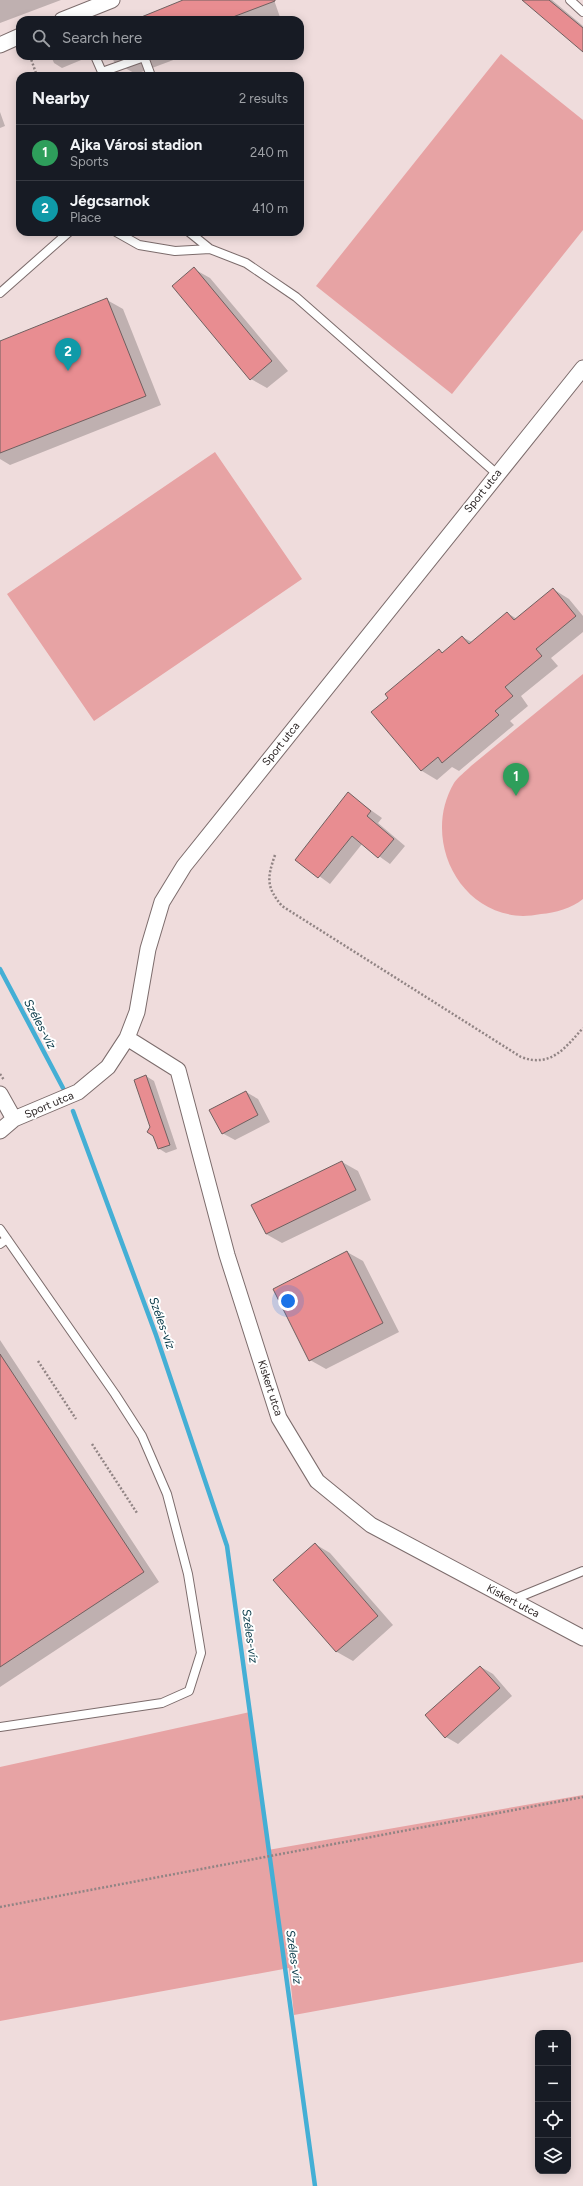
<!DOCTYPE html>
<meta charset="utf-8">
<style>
body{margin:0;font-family:Figtree,sans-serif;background:#20242c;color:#f1f3f6}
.controls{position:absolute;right:12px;bottom:12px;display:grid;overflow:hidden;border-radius:8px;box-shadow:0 2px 10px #0003}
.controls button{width:36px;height:36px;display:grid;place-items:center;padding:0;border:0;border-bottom:1px solid #363941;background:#171b24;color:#f1f3f6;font:20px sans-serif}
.you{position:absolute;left:288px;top:1301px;width:14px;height:14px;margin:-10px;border:3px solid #fff;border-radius:50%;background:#1a73e8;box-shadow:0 0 0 6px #1a73e833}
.badge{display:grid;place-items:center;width:26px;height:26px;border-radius:50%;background:#b45309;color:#fff;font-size:13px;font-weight:700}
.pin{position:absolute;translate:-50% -33px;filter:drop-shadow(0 1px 2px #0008)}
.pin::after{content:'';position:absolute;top:21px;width:14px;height:12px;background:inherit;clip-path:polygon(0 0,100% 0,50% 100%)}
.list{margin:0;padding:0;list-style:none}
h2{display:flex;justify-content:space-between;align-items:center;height:52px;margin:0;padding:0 16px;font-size:17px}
h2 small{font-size:13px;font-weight:400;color:#9ea1a6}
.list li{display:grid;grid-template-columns:26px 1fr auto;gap:12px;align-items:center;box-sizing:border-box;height:56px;padding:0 16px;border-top:1px solid #363941}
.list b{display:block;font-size:15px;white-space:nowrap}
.list p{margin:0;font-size:13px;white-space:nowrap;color:#9ea1a6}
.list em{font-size:13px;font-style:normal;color:#9ea1a6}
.icon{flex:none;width:22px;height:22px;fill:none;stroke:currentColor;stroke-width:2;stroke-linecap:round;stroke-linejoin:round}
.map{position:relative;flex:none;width:583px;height:2186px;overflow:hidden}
.search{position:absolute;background:#171b24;box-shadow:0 2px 10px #0003;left:16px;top:16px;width:288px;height:44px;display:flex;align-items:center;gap:10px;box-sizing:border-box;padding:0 14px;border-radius:12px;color:#9ea1a6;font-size:15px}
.panel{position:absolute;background:#171b24;box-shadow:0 2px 10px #0003;left:16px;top:72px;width:288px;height:164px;border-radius:12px}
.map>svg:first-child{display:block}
.green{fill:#e7a3a4}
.shadow{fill:#0003}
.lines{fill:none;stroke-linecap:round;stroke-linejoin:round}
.stream{stroke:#44afd5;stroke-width:4.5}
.building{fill:#e88d91;stroke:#706060}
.lane-casing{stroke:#7c6c6c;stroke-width:10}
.street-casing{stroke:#7c6c6c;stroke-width:17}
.path{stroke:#918484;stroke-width:2.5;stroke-dasharray:2 2;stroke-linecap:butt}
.lane{stroke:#fff;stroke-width:8}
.street{stroke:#fff;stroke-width:15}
.labels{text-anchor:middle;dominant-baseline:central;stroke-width:4;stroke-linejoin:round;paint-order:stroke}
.street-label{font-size:11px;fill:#261f1f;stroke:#fff}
.water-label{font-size:12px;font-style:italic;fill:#033544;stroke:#fff}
</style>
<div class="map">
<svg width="583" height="2186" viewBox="0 0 583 2186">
<rect width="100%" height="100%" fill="#efdcdc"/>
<!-- green -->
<path class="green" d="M501,54L583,120V230L452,394L316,286Z
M215,452L302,579L94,721L7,594Z
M583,674V899C572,908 555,913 541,914C535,915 528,916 523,916C457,914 422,837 454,783C458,777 466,771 471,766Z
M250,1712L268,1850L583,1795V1962L294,2015L289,1968L0,2021V1767Z"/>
<!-- shadow -->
<path class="shadow" d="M0,0H61L0,23Z
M186,0H274L281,20H133Z
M523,0H552L583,26V50Z
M51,56H86V58L62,68L54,63Z
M112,56H184L136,74L114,62Z
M0,112L5,126L0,128Z
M194,269L210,278L288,371L267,388L251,379Z
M107,300L123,309L161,405L10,465L0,459V342Z
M553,589L569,599L583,616V632L551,658L558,666L521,696L528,706L510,721L514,725L459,771L452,767L437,780L422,771L373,712L439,650L443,653L462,637L472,642L507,613L517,619Z
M348,794L382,818L378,823L405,846L390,864L362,844L330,884L296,859Z
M146,1076L154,1081L177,1149L166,1153L158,1148L151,1127Z
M246,1092L258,1099L270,1122L235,1140L222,1133Z
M342,1162L358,1171L371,1200L282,1243L266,1234Z
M347,1252L363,1261L399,1332L326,1369L310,1360Z
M0,1340L159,1582L0,1687Z
M315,1544L330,1553L393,1625L353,1661L337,1652L274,1580Z
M481,1667L493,1674L512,1696L458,1744L446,1737Z"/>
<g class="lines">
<!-- stream -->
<path class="stream" d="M0,969L63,1088
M73,1111L156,1335L227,1546L315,2186"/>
</g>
<!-- building -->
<path class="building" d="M183,0H275V1L225,20H134Z
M522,0H549L583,28V52Z
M194,267L272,361L250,380L172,286Z
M107,298L146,396L0,453V341Z
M553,588L576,616L536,649L542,656L505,687L513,696L495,711L499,715L442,763L438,757L421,771L371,712L388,698L385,694L439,649L442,653L462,636L469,644L507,612L514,620Z
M348,792L371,811L367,816L394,839L378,858L352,836L318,878L295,860Z
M146,1075L170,1145L158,1149L153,1136L147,1132L150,1127L134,1080Z
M246,1091L258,1115L222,1134L209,1110Z
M342,1161L356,1190L266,1234L251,1205Z
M347,1251L383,1323L309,1361L273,1289Z
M0,1354L144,1572L0,1667Z
M315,1543L378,1616L336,1652L273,1580Z
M480,1666L500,1688L445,1738L425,1715Z"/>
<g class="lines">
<defs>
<path id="lane" d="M570,0L583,12
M95,56L102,72L144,57L151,76
M116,232L139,245L175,251L210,249L246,263L296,297L497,474
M189,232L210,249
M0,293L69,232
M0,1229L115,1394L142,1436L167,1494L188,1574L201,1653L189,1691L162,1703L0,1727
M0,1244L7,1239
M512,1600L583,1571"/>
<path id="street" d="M62,20L112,0
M0,45L20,36
M127,1038L178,1070L227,1255L279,1418L317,1481L371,1525L583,1638
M0,1094L14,1119
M0,1131L14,1119L78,1092L108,1067L127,1038L137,1012L148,949L162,902L184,866L583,368"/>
</defs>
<!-- lane casing -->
<use href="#lane" class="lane-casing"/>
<!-- street casing -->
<use href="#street" class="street-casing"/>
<!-- path -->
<path class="path" d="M30,56L37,76
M275,855C267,878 266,887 282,906L521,1057C551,1068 565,1048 583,1028
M0,1074L4,1080
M38,1361L76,1419
M92,1444L137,1513
M0,1907L583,1797"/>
<!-- lane -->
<use href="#lane" class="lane"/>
<!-- street -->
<use href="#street" class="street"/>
</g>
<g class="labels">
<!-- street labels -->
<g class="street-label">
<text transform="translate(483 491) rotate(-51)">Sport utca</text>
<text transform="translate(281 744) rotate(-51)">Sport utca</text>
<text transform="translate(49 1105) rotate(-23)">Sport utca</text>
<text transform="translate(270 1388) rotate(72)">Kiskert utca</text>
<text transform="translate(513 1601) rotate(28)">Kiskert utca</text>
</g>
<!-- water labels -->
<g class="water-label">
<text transform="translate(40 1024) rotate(62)">Széles-víz</text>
<text transform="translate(162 1323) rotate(70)">Széles-víz</text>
<text transform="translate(250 1636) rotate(82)">Széles-víz</text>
<text transform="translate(294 1957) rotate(82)">Széles-víz</text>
</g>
</g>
</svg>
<div class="controls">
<button>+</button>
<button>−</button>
<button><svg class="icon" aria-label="locate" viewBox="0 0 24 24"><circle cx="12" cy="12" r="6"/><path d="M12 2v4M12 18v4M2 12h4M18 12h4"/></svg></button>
<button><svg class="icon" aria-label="layers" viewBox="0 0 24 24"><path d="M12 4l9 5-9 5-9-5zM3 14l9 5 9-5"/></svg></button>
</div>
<div class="you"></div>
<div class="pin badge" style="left:516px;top:796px;background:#2e9e5b">1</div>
<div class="pin badge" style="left:68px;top:371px;background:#0f9aa8">2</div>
<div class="search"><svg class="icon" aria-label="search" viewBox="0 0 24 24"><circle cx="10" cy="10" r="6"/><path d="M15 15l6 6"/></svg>Search here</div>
<section class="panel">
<h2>Nearby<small>2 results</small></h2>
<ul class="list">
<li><span class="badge" style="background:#2e9e5b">1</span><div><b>Ajka Városi stadion</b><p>Sports</p></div><em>240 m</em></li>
<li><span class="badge" style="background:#0f9aa8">2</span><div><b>Jégcsarnok</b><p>Place</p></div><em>410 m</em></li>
</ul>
</section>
</div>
